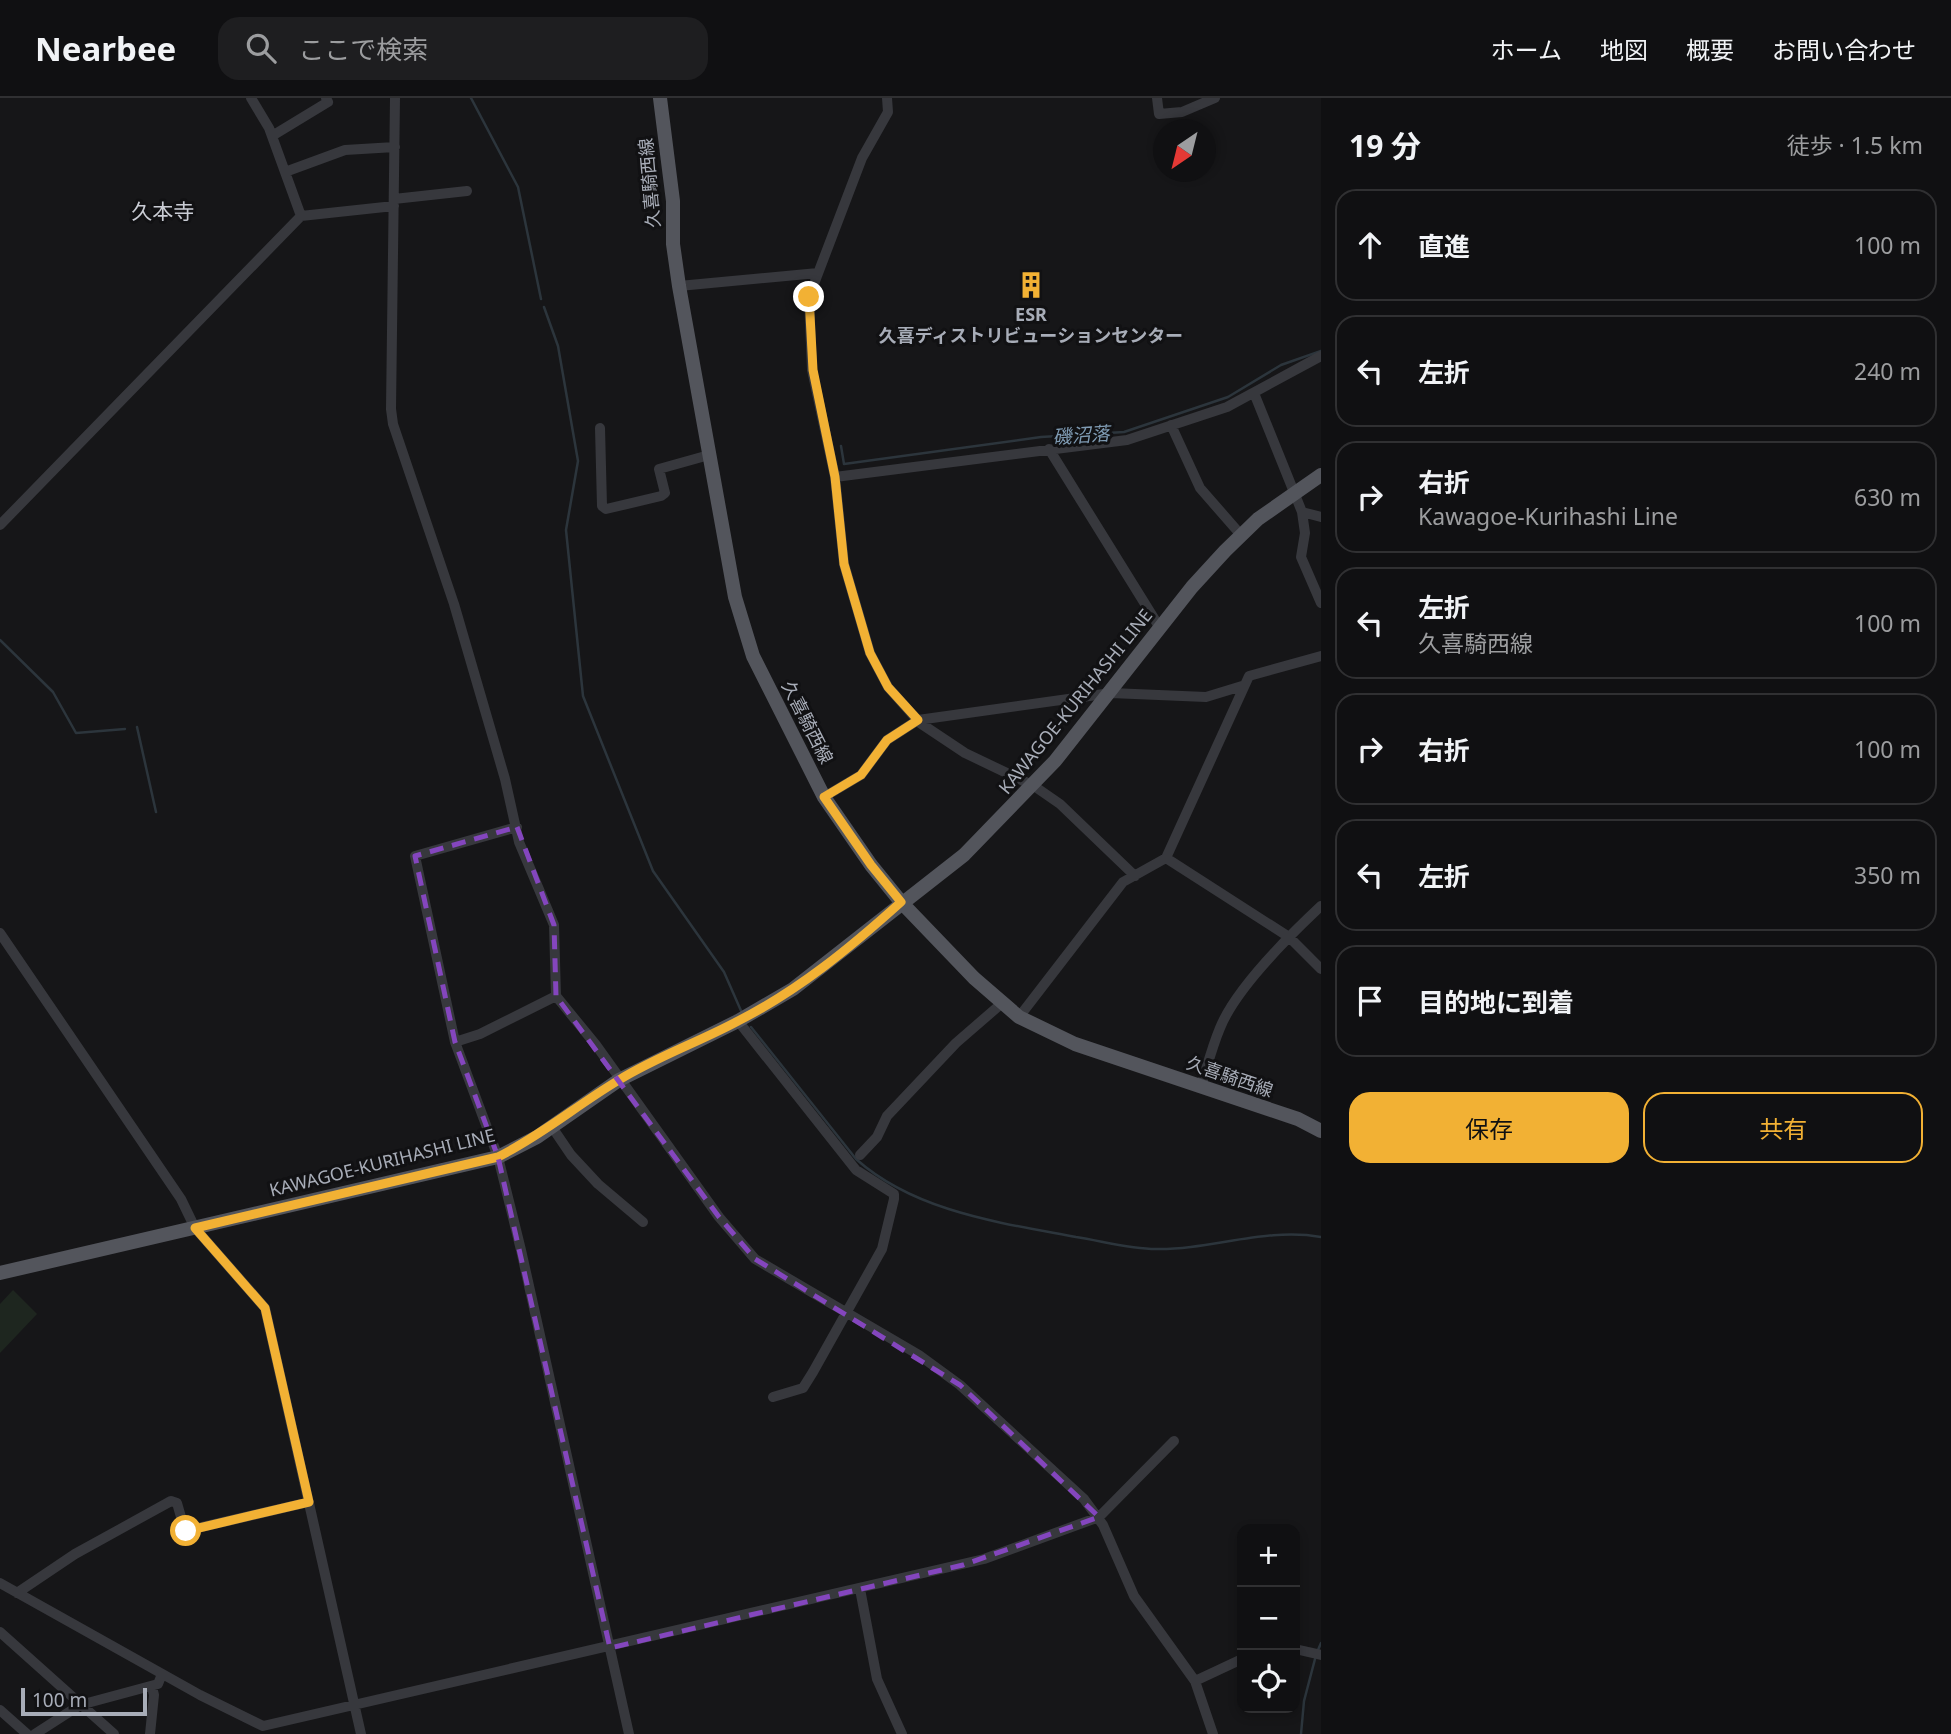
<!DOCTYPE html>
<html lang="ja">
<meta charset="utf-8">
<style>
body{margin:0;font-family:"Noto Sans","Noto Sans JP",sans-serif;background:#1e1e20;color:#f1f3f6}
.controls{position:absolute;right:21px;bottom:21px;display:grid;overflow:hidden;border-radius:14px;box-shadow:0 4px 10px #0003}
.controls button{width:63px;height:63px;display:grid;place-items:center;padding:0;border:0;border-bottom:2px solid #303032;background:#101012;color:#f1f3f6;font:35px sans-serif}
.compass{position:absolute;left:1153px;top:21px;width:63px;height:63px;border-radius:50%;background:#101012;box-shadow:0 4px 10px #0003;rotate:215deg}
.scale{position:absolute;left:21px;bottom:18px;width:126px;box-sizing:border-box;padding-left:7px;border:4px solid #a8adb8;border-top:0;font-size:19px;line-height:24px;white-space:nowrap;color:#a8adb8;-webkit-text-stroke:5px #111113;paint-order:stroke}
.stop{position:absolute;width:21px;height:21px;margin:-16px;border:5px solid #f2b134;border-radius:50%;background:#fff}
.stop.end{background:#f2b134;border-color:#fff;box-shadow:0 2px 7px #0008}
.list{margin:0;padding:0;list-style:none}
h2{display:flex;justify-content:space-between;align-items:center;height:91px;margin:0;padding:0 28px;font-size:30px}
h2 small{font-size:23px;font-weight:400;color:#9c9d9f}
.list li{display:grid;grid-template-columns:46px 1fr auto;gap:21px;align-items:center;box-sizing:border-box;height:112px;margin:0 14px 14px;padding:0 14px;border:2px solid #303032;border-radius:21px}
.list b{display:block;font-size:26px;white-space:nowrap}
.list p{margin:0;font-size:23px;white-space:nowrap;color:#9c9d9f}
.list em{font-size:23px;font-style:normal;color:#9c9d9f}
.actions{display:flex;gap:14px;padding:21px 28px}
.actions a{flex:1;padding:16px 0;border:2px solid #f2b134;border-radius:21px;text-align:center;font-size:24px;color:#f2b134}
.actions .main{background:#f2b134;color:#111}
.icon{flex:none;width:38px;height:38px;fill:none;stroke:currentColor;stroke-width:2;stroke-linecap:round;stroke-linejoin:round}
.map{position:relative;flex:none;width:1321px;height:1636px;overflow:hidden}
header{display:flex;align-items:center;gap:42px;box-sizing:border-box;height:98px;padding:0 35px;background:#101012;border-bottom:2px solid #303032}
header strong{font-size:33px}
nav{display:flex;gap:38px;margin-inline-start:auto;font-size:24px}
.search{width:490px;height:63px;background:#1e1e20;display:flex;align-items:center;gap:18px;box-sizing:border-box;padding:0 24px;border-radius:21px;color:#9c9d9f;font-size:26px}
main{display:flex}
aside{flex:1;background:#101012}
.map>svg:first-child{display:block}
.pitch{fill:#1e261f}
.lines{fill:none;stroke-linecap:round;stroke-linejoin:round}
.stream{stroke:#2c353c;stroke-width:2.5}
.minor{stroke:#37383d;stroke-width:10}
.major{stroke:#53555c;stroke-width:14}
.route{stroke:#f2b134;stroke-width:9}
.marked{fill:none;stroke:#8446be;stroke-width:5;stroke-dasharray:14 9;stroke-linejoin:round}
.labels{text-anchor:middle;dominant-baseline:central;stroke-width:6;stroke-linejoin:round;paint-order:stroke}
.street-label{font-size:18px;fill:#a8adb8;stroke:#111113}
.poi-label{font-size:18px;font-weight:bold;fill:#a8adb8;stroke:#111113}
.water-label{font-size:19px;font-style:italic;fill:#7f9bb3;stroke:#111113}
.quarter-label{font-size:21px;fill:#c9ccd4;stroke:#111113}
</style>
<header>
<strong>Nearbee</strong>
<div class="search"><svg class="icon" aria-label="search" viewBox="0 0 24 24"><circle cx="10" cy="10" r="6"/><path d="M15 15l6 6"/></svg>ここで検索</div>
<nav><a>ホーム</a><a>地図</a><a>概要</a><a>お問い合わせ</a></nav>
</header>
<main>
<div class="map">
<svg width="1321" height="1636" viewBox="0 0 1321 1636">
<rect width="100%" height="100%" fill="#161618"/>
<!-- pitch -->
<path class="pitch" d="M13,1192L37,1216L0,1255V1206Z"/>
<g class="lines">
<!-- stream -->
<path class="stream" d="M471,0L518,89L541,201
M544,209L558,248L578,363L566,432L583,598L653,773L724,874L742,915
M841,348L844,366L1041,339L1124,334L1228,299L1281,267L1321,253
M0,542L53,594L76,635L125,631
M137,629L156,714
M751,929L856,1061C915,1114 1002,1125 1076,1139C1102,1143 1130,1151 1156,1151C1211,1152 1266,1129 1321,1139
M1318,1552L1321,1545
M1301,1636L1304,1603L1315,1561"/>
<!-- minor -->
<path class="minor" d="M251,0L269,30L301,118
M395,0L391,311L393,326L454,506L505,681L519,744L554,827L556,898L596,947L719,1119L755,1161L919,1257L960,1287L1084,1401L1103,1427L1134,1498L1195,1583L1213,1636
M887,0L888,14L862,60L809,199L812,272L835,379L844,466L870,555L888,589L920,625L965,655L1034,688L1060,706L1135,778
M1157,0L1159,16L1182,14L1215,0
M272,38L328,4L326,0
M285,74L345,52L395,49
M394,101L467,93
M679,188L818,175
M1254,295L1302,414L1321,419
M1171,327L1200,390L1241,437
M600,330L602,408L606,411L661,398L665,395L659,371L709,357
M1049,351L1160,530
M835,379L1127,342L1227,309L1321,258
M1302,414L1305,435L1301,459L1321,505
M0,427L301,118L394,108
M824,699L861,677L887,642L918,622L1111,595L1206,599L1242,588
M517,729L415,758L455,944L498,1059L521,1152L629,1636
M1166,760L1289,839L1321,871
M0,835L181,1101L195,1130L265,1210L361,1636
M1019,919L1123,784L1166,760L1249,578L1321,558
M738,923L856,1072L894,1096V1101L882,1151L813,1274L803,1290L773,1299
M455,944L480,936L556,898
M1201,988C1207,969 1212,949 1220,930C1236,890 1289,838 1321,808
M552,1029L571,1057L598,1086L643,1124
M860,1057L877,1039L887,1018L956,945L1001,906
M0,1485L200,1597L263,1628L984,1461L1099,1419L1174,1343
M860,1491L877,1581L902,1636
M17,1495L75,1456L171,1403L177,1405L185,1433L309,1404
M0,1534L114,1636
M1295,1551L1321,1557
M1195,1583L1242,1561
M0,1612L27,1636
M35,1636L80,1607L158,1586L162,1576
M150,1636L154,1597L152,1589"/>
<!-- major -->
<path class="major" d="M660,0L673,103V146L679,188L735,499L753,558L824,699L871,767L901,804L974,880L1019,919L1075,946L1298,1021L1321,1033
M0,1175L498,1059L537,1039L619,982L738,923L793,891L964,757L1055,663L1192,489L1225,453L1258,421L1321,377"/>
</g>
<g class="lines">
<!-- route -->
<path class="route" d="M186,1433L309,1404L265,1210L195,1130L498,1059C542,1037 577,1007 619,982C656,959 699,944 738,923C799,892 850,850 901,804L871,767L824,699L861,677L887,642L918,622L888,589L870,555L844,466L835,379L813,272L809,199"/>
</g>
<!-- marked area -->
<path class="marked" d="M517,729L554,827L556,898L719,1119L755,1161L960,1287L1099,1419L963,1467L610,1550L498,1059L455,944L415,758Z"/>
<!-- icons -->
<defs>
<symbol id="building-bare" viewBox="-9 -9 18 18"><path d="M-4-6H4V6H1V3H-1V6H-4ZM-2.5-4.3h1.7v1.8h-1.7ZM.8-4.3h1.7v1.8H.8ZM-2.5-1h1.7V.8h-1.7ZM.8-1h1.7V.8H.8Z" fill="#f2b134" stroke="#111113" stroke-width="2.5" paint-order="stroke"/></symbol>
</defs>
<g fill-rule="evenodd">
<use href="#building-bare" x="1012" y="168" width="38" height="38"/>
</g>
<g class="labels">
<!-- street labels -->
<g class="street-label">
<text transform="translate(649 85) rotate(-95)">久喜騎西線</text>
<text transform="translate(1075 603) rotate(-51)">KAWAGOE-KURIHASHI LINE</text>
<text transform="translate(808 624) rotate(63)">久喜騎西線</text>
<text transform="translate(1230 978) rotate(19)">久喜騎西線</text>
<text transform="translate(382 1064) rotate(-14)">KAWAGOE-KURIHASHI LINE</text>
</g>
<!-- poi labels -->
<g class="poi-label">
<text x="1031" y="216">ESR<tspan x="1031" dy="21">久喜ディストリビューションセンター</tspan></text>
</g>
<!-- water labels -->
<g class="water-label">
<text transform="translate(1081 337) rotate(-4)">磯沼落</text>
</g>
<!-- quarter labels -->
<g class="quarter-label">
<text x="163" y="113">久本寺</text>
</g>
</g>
</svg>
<div class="controls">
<button>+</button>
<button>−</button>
<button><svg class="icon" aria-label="locate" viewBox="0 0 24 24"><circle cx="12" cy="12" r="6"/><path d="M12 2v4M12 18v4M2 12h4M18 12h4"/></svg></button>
</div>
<svg class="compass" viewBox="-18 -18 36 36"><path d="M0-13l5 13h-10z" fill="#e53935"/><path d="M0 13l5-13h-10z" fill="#9c9d9f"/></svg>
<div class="scale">100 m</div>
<div class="stop" style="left:186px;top:1433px"></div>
<div class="stop end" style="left:809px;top:199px"></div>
</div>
<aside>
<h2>19 分<small>徒歩 · 1.5 km</small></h2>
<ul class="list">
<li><svg class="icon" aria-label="ahead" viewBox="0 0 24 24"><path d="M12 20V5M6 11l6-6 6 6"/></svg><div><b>直進</b></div><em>100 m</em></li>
<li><svg class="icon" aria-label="left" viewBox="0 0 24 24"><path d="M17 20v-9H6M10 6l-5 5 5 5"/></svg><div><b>左折</b></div><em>240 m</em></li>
<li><svg class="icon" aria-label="right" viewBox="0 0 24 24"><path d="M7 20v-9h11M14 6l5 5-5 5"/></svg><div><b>右折</b><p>Kawagoe-Kurihashi Line</p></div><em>630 m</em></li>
<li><svg class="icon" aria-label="left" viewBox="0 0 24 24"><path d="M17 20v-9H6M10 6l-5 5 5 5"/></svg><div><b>左折</b><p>久喜騎西線</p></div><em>100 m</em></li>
<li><svg class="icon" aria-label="right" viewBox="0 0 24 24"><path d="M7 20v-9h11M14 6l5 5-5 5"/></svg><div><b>右折</b></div><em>100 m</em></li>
<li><svg class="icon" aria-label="left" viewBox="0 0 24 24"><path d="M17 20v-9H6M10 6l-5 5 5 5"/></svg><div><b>左折</b></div><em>350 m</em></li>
<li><svg class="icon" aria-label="arrive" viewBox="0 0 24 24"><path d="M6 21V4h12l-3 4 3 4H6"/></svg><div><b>目的地に到着</b></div></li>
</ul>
<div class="actions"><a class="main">保存</a><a>共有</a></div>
</aside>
</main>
